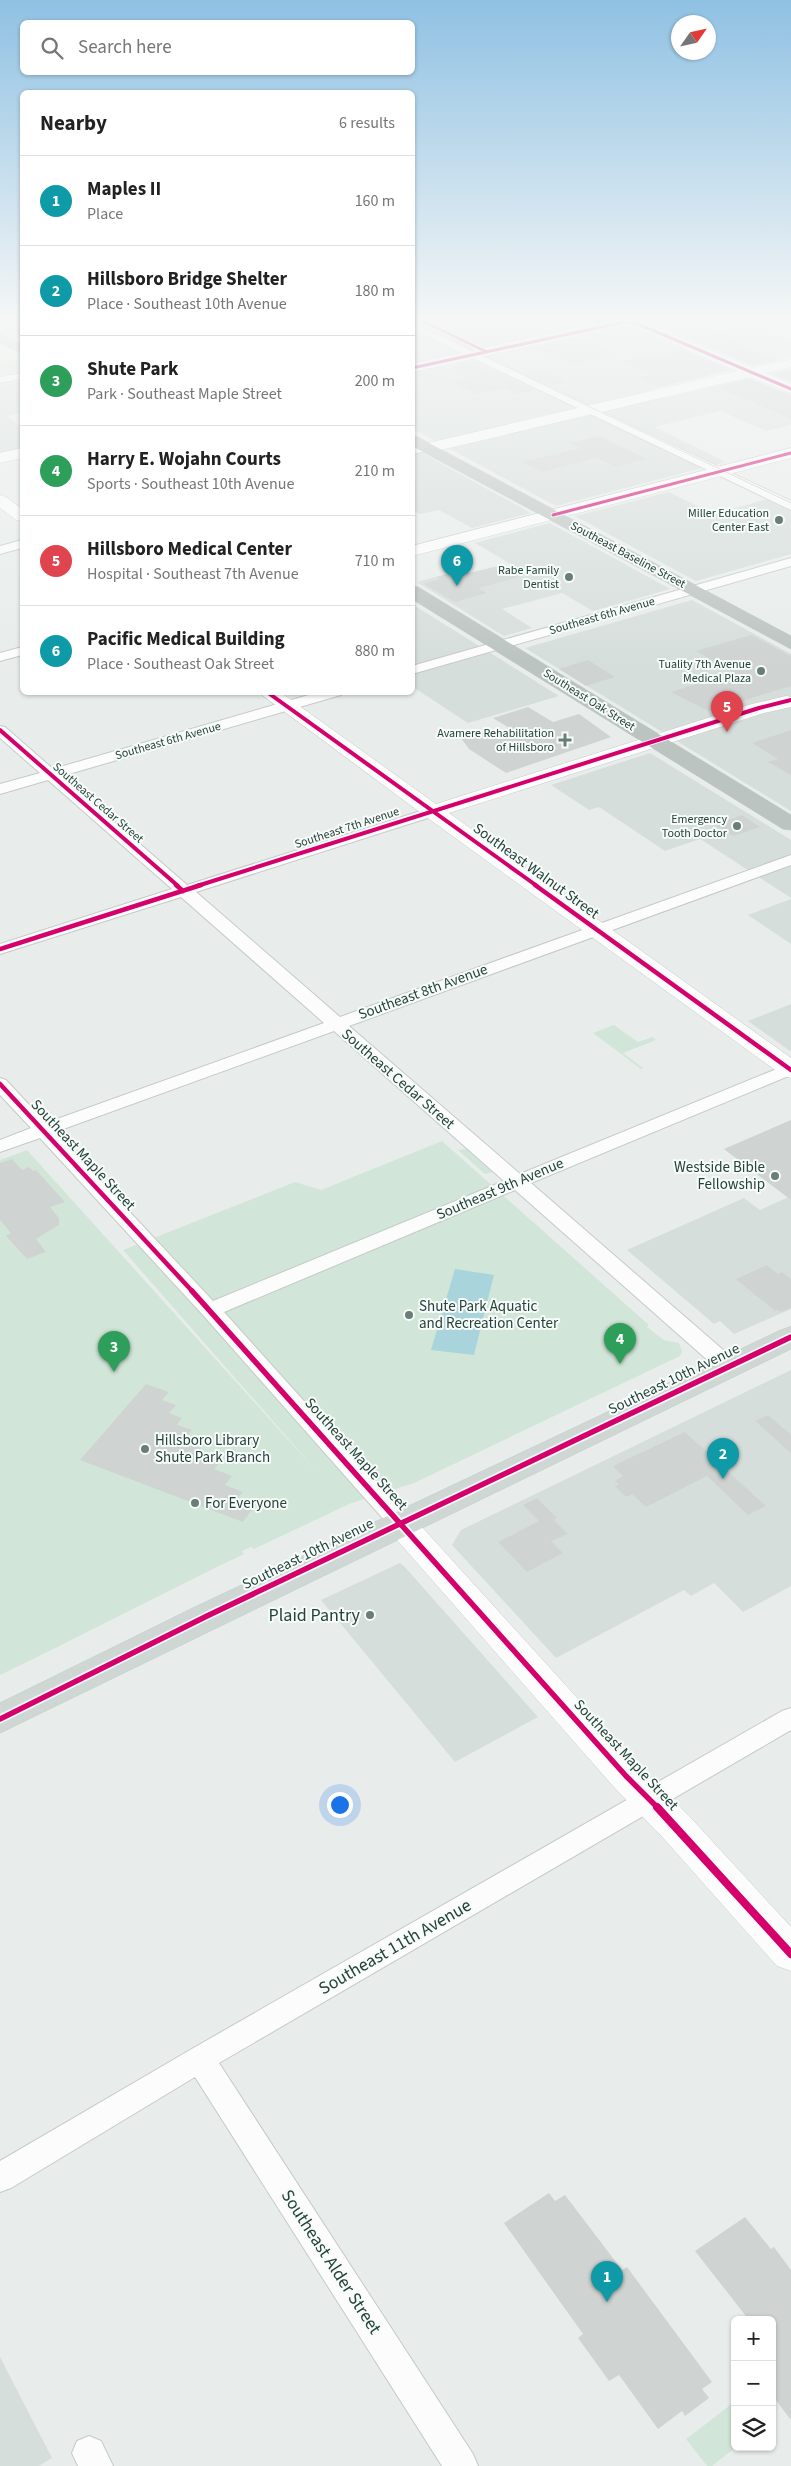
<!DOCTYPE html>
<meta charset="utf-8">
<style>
body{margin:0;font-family:"Source Sans 3",sans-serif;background:#f2f2f2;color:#222}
.controls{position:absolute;right:15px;bottom:15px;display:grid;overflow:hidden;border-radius:8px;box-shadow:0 1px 4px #0004}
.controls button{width:45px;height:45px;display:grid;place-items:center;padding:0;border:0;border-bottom:1px solid #e0e0e0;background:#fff;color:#222;font:25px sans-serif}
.compass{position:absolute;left:671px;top:15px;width:45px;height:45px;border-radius:50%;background:#fff;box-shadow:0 1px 4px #0004;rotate:56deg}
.you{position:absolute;left:339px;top:1804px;width:18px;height:18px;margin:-12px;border:4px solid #fff;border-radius:50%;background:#1a73e8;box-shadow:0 0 0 8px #1a73e833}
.badge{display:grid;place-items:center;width:32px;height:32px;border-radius:50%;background:#d93025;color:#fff;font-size:16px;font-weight:700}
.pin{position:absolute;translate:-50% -41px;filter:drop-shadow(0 1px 2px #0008)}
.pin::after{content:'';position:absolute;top:26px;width:18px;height:15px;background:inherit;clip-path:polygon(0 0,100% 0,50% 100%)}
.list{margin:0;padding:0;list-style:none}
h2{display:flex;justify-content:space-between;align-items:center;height:65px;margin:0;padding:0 20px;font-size:21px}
h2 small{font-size:16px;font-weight:400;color:#767676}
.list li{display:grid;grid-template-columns:32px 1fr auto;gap:15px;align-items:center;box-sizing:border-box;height:90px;padding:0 20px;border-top:1px solid #e0e0e0}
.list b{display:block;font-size:19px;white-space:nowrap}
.list p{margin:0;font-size:16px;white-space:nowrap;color:#767676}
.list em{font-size:16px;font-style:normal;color:#767676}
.icon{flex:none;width:28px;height:28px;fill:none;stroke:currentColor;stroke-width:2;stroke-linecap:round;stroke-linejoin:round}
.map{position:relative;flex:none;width:791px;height:2466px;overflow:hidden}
.search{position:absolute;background:#fff;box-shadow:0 1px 4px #0004;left:20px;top:20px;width:395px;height:55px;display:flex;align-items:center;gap:12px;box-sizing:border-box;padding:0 18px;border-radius:8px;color:#767676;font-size:19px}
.panel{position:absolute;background:#fff;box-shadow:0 1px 4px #0004;left:20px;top:90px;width:395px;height:605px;border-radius:8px}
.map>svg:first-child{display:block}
.built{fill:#d6dedb}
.green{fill:#d1e6d8}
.water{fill:#a9d4db}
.building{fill:#cfd4d2}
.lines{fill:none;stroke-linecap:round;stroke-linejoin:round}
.street-casing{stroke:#c5cac8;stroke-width:2}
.secondary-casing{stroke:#c3cbc8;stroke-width:1}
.primary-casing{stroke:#c3ccc9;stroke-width:1}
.highway-casing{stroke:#c3ccc9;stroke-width:1}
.street{fill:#fcfcfc;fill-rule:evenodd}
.secondary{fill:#fcfcfc;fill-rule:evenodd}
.primary{fill:#cfd7d5;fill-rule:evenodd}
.highway{fill:#bcc4c2;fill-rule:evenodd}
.tram{stroke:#c9cdcc;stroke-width:1}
.cycleway-far4-casing{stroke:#f7fbf9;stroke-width:5}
.cycleway-far3-casing{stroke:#f7fbf9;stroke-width:6}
.cycleway-far2-casing{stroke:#f7fbf9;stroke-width:8}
.cycleway-far1-casing{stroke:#f7fbf9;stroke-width:9}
.cycleway-casing{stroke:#f7fbf9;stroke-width:11}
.cycleway-far4{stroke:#d6006c;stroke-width:3}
.cycleway-far3{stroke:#d6006c;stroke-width:4}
.cycleway-far2{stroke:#d6006c;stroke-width:4.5}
.cycleway-far1{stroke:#d6006c;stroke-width:5.5}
.cycleway{stroke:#d6006c;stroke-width:8}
.poi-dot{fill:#697e78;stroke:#f7fbf9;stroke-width:2}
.labels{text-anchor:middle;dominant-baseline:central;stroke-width:4;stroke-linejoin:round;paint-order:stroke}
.far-poi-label{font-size:12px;fill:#24423a;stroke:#f7fbf9;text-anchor:end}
.far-street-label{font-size:12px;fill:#24423a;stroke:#f7fbf9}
.street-label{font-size:15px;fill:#24423a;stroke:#f7fbf9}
.poi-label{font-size:15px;fill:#24423a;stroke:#f7fbf9;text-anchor:start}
.near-poi-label{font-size:18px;fill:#24423a;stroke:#f7fbf9;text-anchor:end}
.near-street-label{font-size:18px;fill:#24423a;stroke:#f7fbf9}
</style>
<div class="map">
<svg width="791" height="2466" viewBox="0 0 791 2466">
<rect width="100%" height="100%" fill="#e8edeb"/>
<!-- built -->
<path class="built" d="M0,318H22V341L0,328Z
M412,318H610L730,370L645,391L662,399L749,378L791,396V425L766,431L721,411L654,427L726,462L556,506L413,429Z
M642,318H791V324L764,330L791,341V356L752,365Z
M22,381V413L7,416L22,427V447L0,452V385Z
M413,448L531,513L472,528L439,510L420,514L413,510Z
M669,492L713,514L768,499L791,510V554L696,581L575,516Z
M550,523L670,589L593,611L562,593L502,609L532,628L504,636L417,582L464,569L478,578L516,567L475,543Z
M692,600L791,654V811L525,648Z
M412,604L559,696L468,723L413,687Z
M650,753L791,840V898L700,839L665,851L599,807L589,810L551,785Z
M791,899V944L748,915Z
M791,1004V1050L790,1051L748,1021Z
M791,1196V1309L734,1334L720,1321L714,1324L627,1250L744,1198L760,1210Z
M791,1370V1586L743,1612L714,1583L691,1596L684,1590L556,1658L452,1545L461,1530Z
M400,1563L404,1566L538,1717L455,1762L321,1600Z
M0,2357L52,2458L39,2466H0Z"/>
<!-- green -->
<path class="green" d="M19,359L22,361V370L0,375V363Z
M614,1025L638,1042L652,1037L656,1040L623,1053L643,1068L641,1069L593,1033Z
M442,1141L649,1325L647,1327L664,1340L679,1343L682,1351L680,1356L414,1483L349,1504L254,1549L251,1547L242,1551L244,1554C162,1593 82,1636 0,1675V1160L27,1150L320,1475L123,1250L295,1182L321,1190Z
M466,1149L492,1172L485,1174L458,1150Z
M733,2403L736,2447L712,2466H707L686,2439Z"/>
<!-- water -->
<path class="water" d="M455,1269L494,1275L474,1355L431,1350Z"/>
<!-- building -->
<path class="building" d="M705,325L743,341L736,343L778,360L753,366L674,332Z
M582,337L619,354L571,365L534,348Z
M684,350L731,370L659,387L639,378L652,374L622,361L644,356L649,358Z
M471,363L494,373L497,372L535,390L517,394L505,388L477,394L452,382L468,378L448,368Z
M791,369V382L772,374Z
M540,370L567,382L552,386L525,373Z
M750,379L791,395V419L717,387Z
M599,436L647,459L616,467L596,458L542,472L522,462L579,448L570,443Z
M498,566L519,577L478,588L487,593L455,602L424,584L440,579L437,577L464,570L469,573Z
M751,635L791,656V686L708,711L671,692L733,672L696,651Z
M588,660L615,677L586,686L559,669Z
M528,707L553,722L579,714L611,737L506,773L469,749L458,734L469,731H514L493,718Z
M791,730V775L768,762L778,759L752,743Z
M742,815L760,827L733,836L715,825Z
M791,1120V1200L724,1149Z
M12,1159L22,1170L29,1167L33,1171L36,1170L65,1202L50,1207L59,1218V1225L36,1239L46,1252L27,1259L6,1236L11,1233L0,1220V1163Z
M767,1265L778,1274L782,1272L791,1279V1308L781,1312L778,1310L775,1311L736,1279Z
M146,1384L169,1392L162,1400L176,1405L169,1413L182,1418L177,1425L192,1430L186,1437L204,1444L196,1454L219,1463L214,1469L232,1476L225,1485L243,1492L237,1499L255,1506L243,1522L80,1460Z
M768,1415L791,1435V1453L755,1421Z
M685,1432L766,1506L748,1515L707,1476L646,1507L632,1494L626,1497L615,1486L619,1484L615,1481L623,1476L613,1466Z
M537,1498L557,1518L554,1520L568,1534L551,1541L563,1553L527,1572L498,1542L539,1521L523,1505Z
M549,2193L555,2201L565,2195L622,2270L627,2267L712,2382L702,2389L709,2398L685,2416L682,2411L658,2429L619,2375L609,2381L578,2338L583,2334L504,2223Z
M745,2217L771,2249L774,2247L791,2270V2420L772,2395V2320H749L695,2251Z"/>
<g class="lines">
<defs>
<path id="street" d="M412,322L791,501V510L412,329Z
M22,373V379L0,383V377Z
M428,445L434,448L432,450L412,454V447Z
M22,540V548L0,554V546Z
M791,558V566L412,674V666Z
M22,647V655L0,661V653Z
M319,692H343L341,695L62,776L187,885L427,809H437L440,812L437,815L196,892L340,1017L791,855V865L349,1026L520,1174L791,1063V1075L531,1183L737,1362L740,1367L737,1372L729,1374L721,1372L515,1190L224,1312L409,1518L413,1524L409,1530L401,1532L393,1530L203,1315L40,1138L0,1152V1140L31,1128L0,1095V1078L6,1080L46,1123L324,1023L181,897L0,954V944L172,889L48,780L0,794V784L40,773L0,738V726L5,727L53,769ZM334,1031L504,1181L213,1301L55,1132Z
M791,1708V1730L219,2063L473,2454L478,2466H442L195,2077L11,2188L0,2192V2161L190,2050L782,1711Z
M89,2436L101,2441L113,2466H78L72,2453L77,2441Z"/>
<path id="secondary" d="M618,318H650L645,322L753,368L791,359V367L766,373L791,384V393L750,377L428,453L420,448L428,443L737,371L630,325L412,372V364Z
M22,448V458L0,463V453Z
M791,448V458L412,556V546Z
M0,495L6,497L22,509V521L16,520L0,508Z
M258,692H280L436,804L752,704L786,696L791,697V707L764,713L449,813L791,1058V1078L782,1075L425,816Z
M401,1512L412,1516L639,1766L691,1818L791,1927V1971L777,1966L665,1840L613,1786L390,1532L385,1524L390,1516Z"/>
<path id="primary" d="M791,1327V1349L0,1733V1703L195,1607L781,1330Z"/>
<path id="highway" d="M0,333L22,344V354L0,343Z
M412,434L791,636V649L412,446Z
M412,586L418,587L791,815V830L783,829L412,599Z"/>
</defs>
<!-- street casing -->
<use href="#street" class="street-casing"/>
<!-- secondary casing -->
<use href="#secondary" class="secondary-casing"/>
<!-- primary casing -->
<use href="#primary" class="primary-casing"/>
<!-- highway casing -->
<use href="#highway" class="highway-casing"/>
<!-- street -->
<use href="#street" class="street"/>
<!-- secondary -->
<use href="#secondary" class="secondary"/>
<!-- primary -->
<use href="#primary" class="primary"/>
<!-- highway -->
<use href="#highway" class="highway"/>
<!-- tram -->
<path class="tram" d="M412,322L791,503"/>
<defs>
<path id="cycleway-far4" d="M416,318L487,352
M631,321L791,389
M412,368L643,318
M553,515L791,453"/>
<path id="cycleway-far3" d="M267,692L537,886
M0,730L178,886
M197,886L759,708L791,700"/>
<path id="cycleway-far2" d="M176,885L183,891
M535,885L791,1070
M0,949L201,885
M0,1084L193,1292"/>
<path id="cycleway-far1" d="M192,1291L626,1776L658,1808
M0,1719L207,1616L791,1337"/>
<path id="cycleway" d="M657,1807L791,1954"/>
</defs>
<!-- cycleway-far4 casing -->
<use href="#cycleway-far4" class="cycleway-far4-casing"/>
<!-- cycleway-far3 casing -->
<use href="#cycleway-far3" class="cycleway-far3-casing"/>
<!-- cycleway-far2 casing -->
<use href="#cycleway-far2" class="cycleway-far2-casing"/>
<!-- cycleway-far1 casing -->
<use href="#cycleway-far1" class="cycleway-far1-casing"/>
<!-- cycleway casing -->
<use href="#cycleway" class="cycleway-casing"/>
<!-- cycleway-far4 -->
<use href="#cycleway-far4" class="cycleway-far4"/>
<!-- cycleway-far3 -->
<use href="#cycleway-far3" class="cycleway-far3"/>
<!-- cycleway-far2 -->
<use href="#cycleway-far2" class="cycleway-far2"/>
<!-- cycleway-far1 -->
<use href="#cycleway-far1" class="cycleway-far1"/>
<!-- cycleway -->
<use href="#cycleway" class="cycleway"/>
</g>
<!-- sky -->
<linearGradient id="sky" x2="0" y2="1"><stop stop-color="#8fc1e3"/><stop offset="0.48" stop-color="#f5f7f6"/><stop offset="1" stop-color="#f5f7f6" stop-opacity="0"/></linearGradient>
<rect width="791" height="663" fill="url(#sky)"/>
<!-- markers -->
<g class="poi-dot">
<circle cx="779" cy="520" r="5"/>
<circle cx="569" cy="577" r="5"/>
<circle cx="761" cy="671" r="5"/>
<path d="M562.5 732.5h5v5h5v5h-5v5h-5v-5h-5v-5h5z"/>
<circle cx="737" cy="826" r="5"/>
<circle cx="775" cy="1176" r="5"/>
<circle cx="409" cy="1315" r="5"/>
<circle cx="145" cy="1449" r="5"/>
<circle cx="195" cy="1503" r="5"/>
<circle cx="370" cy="1615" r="5"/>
</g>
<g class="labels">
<!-- far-poi labels -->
<g class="far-poi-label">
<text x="769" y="513">Miller Education<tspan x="769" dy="14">Center East</tspan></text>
<text x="559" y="570">Rabe Family<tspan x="559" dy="14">Dentist</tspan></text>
<text x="751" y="664">Tuality 7th Avenue<tspan x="751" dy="14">Medical Plaza</tspan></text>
<text x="554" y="733">Avamere Rehabilitation<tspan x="554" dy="14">of Hillsboro</tspan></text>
<text x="727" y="819">Emergency<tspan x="727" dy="14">Tooth Doctor</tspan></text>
</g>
<!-- far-street labels -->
<g class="far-street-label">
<text transform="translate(628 555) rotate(28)">Southeast Baseline Street</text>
<text transform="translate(602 616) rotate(-16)">Southeast 6th Avenue</text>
<text transform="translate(589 700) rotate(32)">Southeast Oak Street</text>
<text transform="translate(168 741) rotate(-16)">Southeast 6th Avenue</text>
<text transform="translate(98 803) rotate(41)">Southeast Cedar Street</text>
<text transform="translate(347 828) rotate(-18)">Southeast 7th Avenue</text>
</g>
<!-- street labels -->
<g class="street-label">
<text transform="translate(536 871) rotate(36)">Southeast Walnut Street</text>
<text transform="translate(423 992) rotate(-20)">Southeast 8th Avenue</text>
<text transform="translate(398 1079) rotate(41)">Southeast Cedar Street</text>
<text transform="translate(83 1155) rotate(47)">Southeast Maple Street</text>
<text transform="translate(500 1189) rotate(-23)">Southeast 9th Avenue</text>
<text transform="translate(674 1379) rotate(-26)">Southeast 10th Avenue</text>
<text transform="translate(356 1454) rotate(48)">Southeast Maple Street</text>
<text transform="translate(308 1554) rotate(-26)">Southeast 10th Avenue</text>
<text transform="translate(626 1755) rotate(47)">Southeast Maple Street</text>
</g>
<!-- poi labels -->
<g class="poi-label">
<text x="765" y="1167" text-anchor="end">Westside Bible<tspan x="765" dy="17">Fellowship</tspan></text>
<text x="419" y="1306">Shute Park Aquatic<tspan x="419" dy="17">and Recreation Center</tspan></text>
<text x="155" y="1440">Hillsboro Library<tspan x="155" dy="17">Shute Park Branch</tspan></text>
<text x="205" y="1503">For Everyone</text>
</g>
<!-- near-poi labels -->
<g class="near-poi-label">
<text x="360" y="1615">Plaid Pantry</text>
</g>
<!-- near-street labels -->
<g class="near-street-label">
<text transform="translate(395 1947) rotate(-30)">Southeast 11th Avenue</text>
<text transform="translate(331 2262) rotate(57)">Southeast Alder Street</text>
</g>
</g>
</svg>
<div class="controls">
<button>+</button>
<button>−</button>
<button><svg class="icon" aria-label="layers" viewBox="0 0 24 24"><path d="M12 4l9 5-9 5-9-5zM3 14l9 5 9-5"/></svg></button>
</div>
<svg class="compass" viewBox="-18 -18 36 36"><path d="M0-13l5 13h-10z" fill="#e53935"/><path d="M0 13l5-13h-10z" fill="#767676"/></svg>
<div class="you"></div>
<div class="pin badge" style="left:607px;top:2302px;background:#0f9aa8">1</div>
<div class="pin badge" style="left:723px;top:1479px;background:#0f9aa8">2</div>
<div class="pin badge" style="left:114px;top:1372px;background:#2e9e5b">3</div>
<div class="pin badge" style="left:620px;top:1364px;background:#2e9e5b">4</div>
<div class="pin badge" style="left:727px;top:732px;background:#e0444e">5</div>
<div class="pin badge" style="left:457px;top:586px;background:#0f9aa8">6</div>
<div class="search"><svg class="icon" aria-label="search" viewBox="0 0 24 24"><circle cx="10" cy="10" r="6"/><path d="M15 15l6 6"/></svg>Search here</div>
<section class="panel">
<h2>Nearby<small>6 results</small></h2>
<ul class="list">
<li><span class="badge" style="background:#0f9aa8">1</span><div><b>Maples II</b><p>Place</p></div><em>160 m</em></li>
<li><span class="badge" style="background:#0f9aa8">2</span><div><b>Hillsboro Bridge Shelter</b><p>Place · Southeast 10th Avenue</p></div><em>180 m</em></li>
<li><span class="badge" style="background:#2e9e5b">3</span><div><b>Shute Park</b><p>Park · Southeast Maple Street</p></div><em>200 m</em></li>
<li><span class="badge" style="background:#2e9e5b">4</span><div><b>Harry E. Wojahn Courts</b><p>Sports · Southeast 10th Avenue</p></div><em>210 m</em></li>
<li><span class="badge" style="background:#e0444e">5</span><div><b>Hillsboro Medical Center</b><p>Hospital · Southeast 7th Avenue</p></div><em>710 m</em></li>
<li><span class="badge" style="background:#0f9aa8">6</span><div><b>Pacific Medical Building</b><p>Place · Southeast Oak Street</p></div><em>880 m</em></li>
</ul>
</section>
</div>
